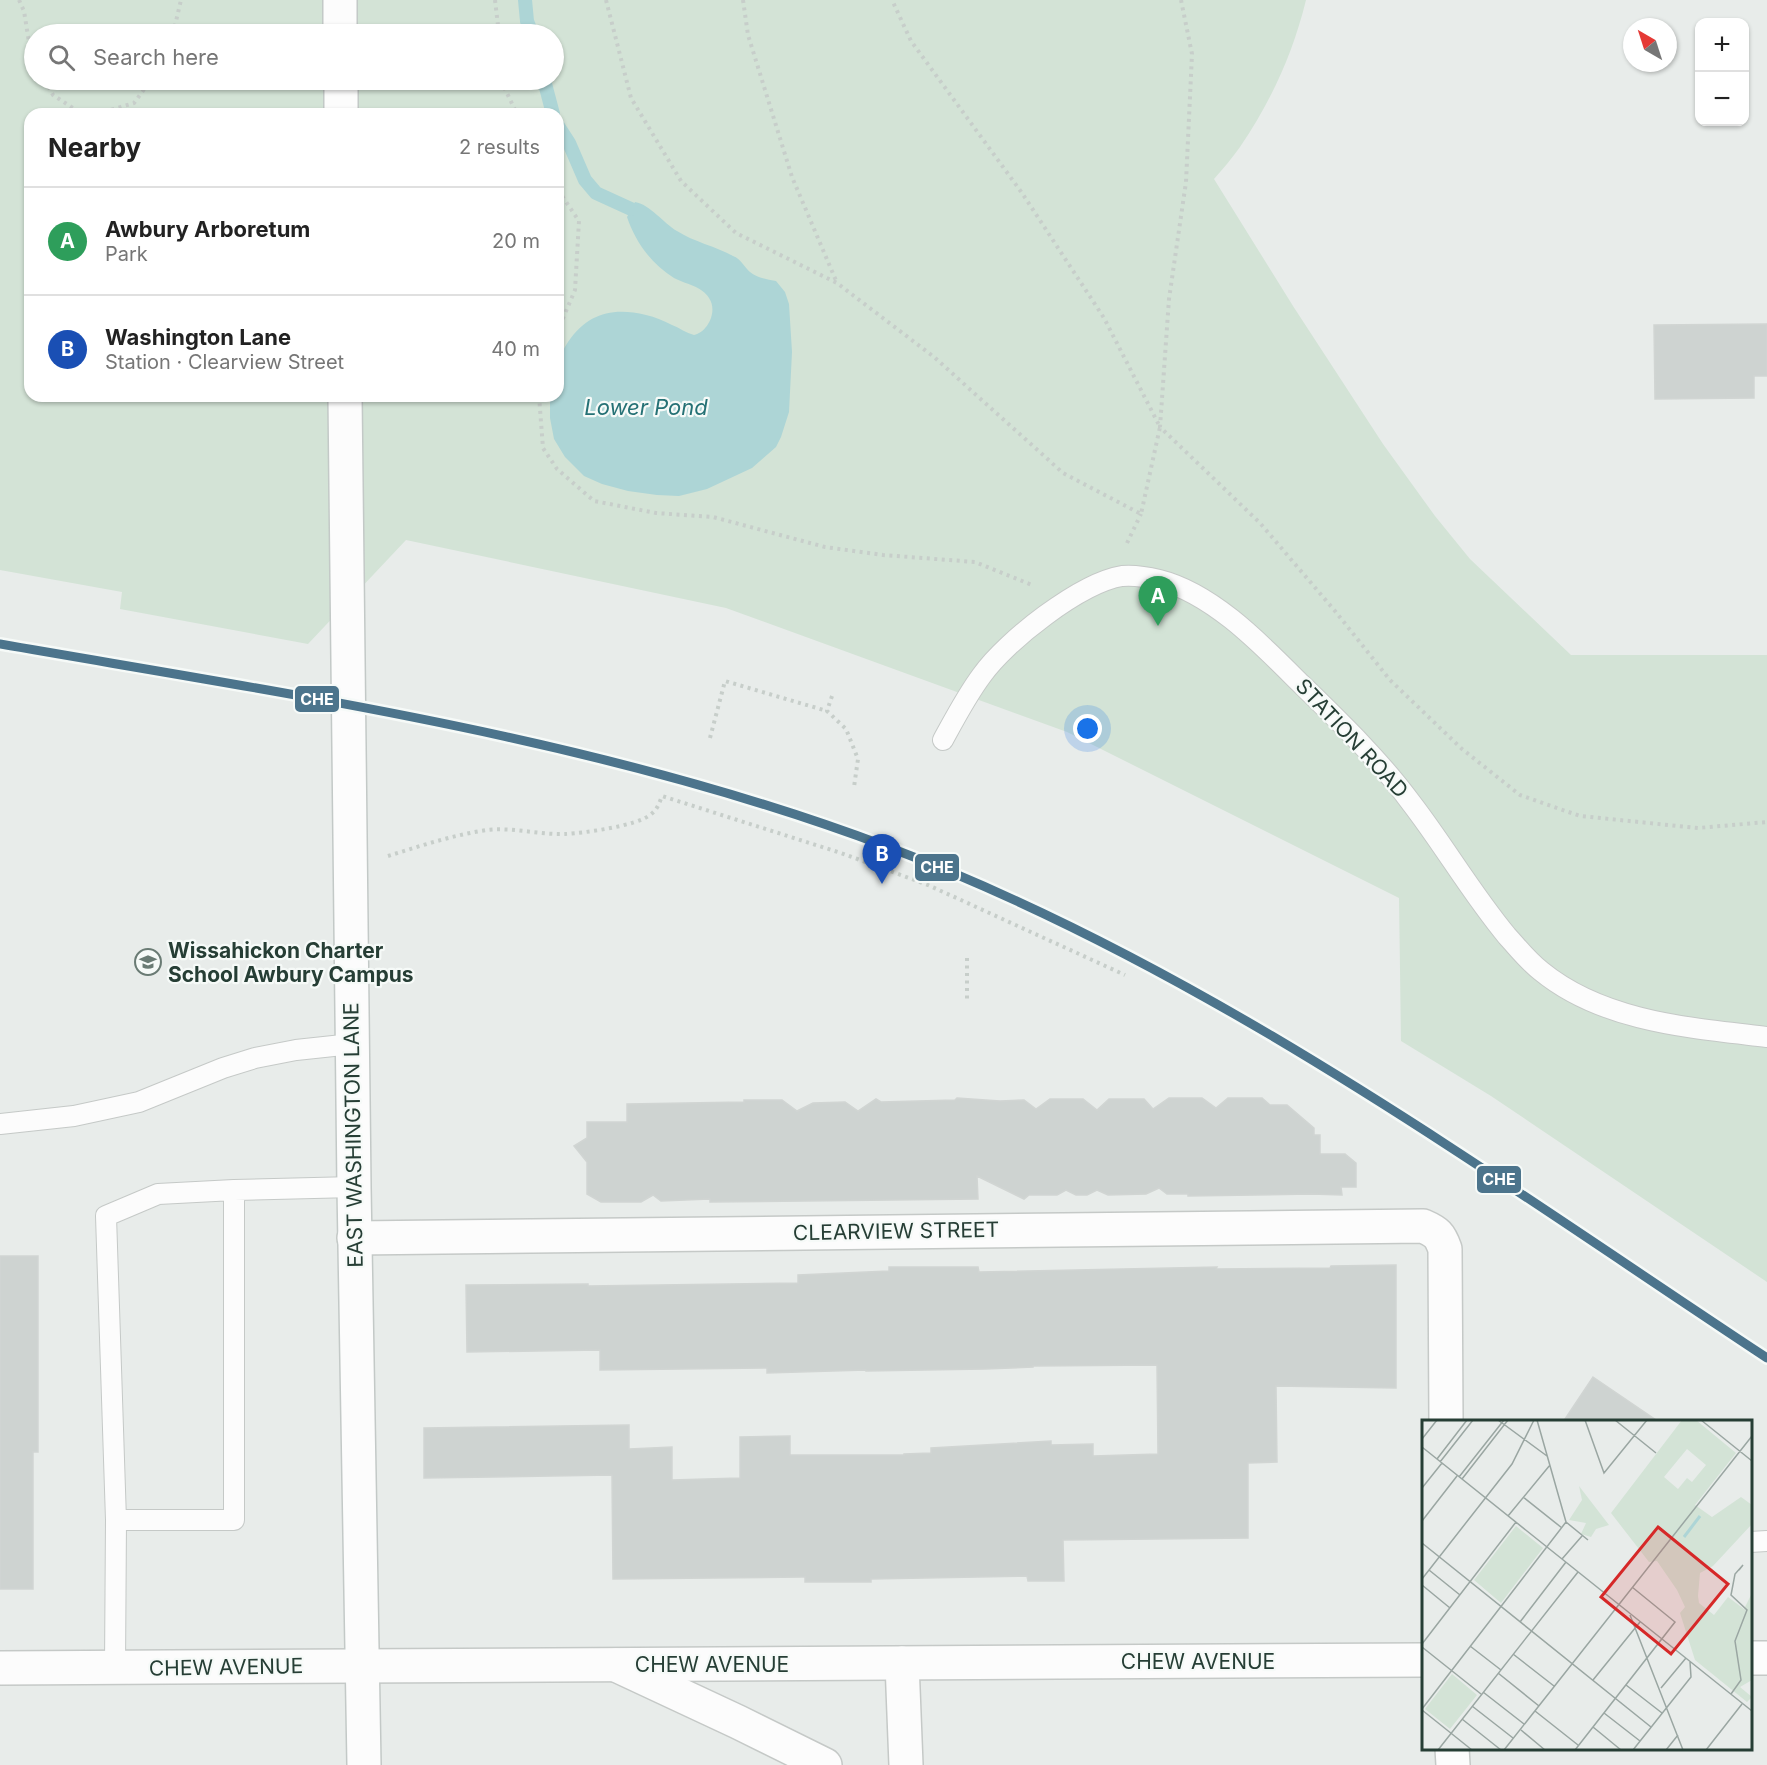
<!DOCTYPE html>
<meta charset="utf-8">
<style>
body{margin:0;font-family:Inter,sans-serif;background:#f6f6f6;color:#222}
.controls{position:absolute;right:18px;top:18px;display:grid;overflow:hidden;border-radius:12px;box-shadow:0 2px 4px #0004}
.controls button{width:54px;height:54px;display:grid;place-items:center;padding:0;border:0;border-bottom:2px solid #e0e0e0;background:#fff;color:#222;font:30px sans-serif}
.compass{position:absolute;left:1623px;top:18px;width:54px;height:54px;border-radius:50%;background:#fff;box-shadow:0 2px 4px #0004;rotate:321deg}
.you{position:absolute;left:1088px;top:729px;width:21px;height:21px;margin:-15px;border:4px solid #fff;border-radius:50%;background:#1a73e8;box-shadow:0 0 0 9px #1a73e833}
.badge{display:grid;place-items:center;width:39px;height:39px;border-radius:50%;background:#1a73e8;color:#fff;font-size:20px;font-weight:700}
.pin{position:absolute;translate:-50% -50px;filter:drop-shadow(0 2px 3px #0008)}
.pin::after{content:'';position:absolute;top:32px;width:21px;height:18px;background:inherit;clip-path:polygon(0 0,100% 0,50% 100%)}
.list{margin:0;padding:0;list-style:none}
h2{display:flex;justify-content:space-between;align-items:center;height:78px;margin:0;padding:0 24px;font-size:26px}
h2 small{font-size:20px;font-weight:400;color:#767676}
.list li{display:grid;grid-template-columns:39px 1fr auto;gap:18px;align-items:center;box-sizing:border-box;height:108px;padding:0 24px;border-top:2px solid #e0e0e0}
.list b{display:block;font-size:22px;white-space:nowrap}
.list p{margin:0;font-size:20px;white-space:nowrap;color:#767676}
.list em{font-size:20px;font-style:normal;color:#767676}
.icon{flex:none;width:33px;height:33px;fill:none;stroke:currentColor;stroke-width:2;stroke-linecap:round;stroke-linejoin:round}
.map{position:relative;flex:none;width:1767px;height:1765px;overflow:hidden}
.search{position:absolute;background:#fff;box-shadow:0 2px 4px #0004;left:24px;top:24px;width:540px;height:66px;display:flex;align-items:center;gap:15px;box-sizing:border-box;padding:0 21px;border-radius:33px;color:#767676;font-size:22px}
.panel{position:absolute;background:#fff;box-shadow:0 2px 4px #0004;left:24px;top:108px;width:540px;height:294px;border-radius:18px}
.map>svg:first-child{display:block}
.green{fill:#d3e3d6;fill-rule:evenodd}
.water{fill:#add5d6}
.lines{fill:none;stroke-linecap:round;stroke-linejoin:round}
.stream{stroke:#add5d6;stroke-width:14}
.building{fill:#ced3d1;stroke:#d1d5d3;stroke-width:1.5}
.service-casing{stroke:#c5c9c7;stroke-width:22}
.minor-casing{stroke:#c5c9c7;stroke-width:36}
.tertiary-casing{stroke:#c5c9c7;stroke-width:36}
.secondary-casing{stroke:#c3c9c7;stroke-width:36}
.path{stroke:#c7ceca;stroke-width:4;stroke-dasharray:3 4.5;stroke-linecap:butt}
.service{stroke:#fcfcfc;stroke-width:20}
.minor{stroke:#fcfcfc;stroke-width:33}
.tertiary{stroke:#fcfcfc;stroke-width:33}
.secondary{stroke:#fcfcfc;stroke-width:33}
.rail-1-casing{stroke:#f6faf8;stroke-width:14}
.rail-1{stroke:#4c748c;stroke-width:9}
.labels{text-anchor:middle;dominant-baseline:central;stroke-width:4.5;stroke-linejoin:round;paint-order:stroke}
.street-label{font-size:21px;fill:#263e35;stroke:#f6faf8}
.poi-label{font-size:21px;font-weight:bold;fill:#263e35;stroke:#f6faf8;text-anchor:start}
.water-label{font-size:22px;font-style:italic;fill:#257175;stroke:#f6faf8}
.inset-river{fill:none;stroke:#add5d6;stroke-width:3}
.inset-road{fill:none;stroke:#9aa6a2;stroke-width:1.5}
.view{fill:#d62828;fill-opacity:0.15;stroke:#d62828;stroke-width:3}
.inset-edge{fill:none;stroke:#263e35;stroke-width:3}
.line-badge{stroke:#f6faf8;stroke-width:2}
.badge-label{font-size:16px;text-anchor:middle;font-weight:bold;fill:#fff}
</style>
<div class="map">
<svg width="1767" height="1765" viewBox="0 0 1767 1765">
<rect width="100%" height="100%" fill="#e8ecea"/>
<!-- green -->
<path class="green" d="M0,0H1306C1293,53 1271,102 1240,147C1232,158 1223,169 1214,179L1293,306L1383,444L1435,516L1470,559L1571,655H1767V1282L1491,1096L1401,1041L1399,898L1067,732L726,608L406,540L308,644L120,609L122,592L0,570ZM34,34H554V80H34ZM30,114H558V396H30Z"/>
<!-- water -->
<path class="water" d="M635,202C651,205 663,223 677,231C694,242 715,246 733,256C741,259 744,267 750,272C757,278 767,279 776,281L785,292L789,304L792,352L789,412L781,437L776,447L752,468L707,489L679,496L657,495L628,491L602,484L584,476L565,457L554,439L550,418V396H558C558,386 556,373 558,363C560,356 564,348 568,342C588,313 613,307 646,315C655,317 664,321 672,325C680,328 686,333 694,335C708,332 718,311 709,298C702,286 685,284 674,278C651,264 635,241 627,217Z"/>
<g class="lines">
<!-- stream -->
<path class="stream" d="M525,0L527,21L532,34
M544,80L553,114
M558,126L569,143L585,180L596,193L631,209"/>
</g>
<!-- building -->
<path class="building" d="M1767,324V376H1754V398L1655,399L1654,325Z
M957,1098L1000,1101L1024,1100L1036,1109L1050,1099H1083L1097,1110L1109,1099H1144L1153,1109L1169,1098H1202L1216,1108L1228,1098H1262L1270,1105H1287L1314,1128V1135H1320V1154H1345L1356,1163V1187H1341L1342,1195L1311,1194L1188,1196V1194H1167L1159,1188L1146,1194L1108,1195L1097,1190L1087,1195H1076L1066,1190L1057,1195H1029L1024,1199L977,1176L978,1199L710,1202V1199L661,1201L653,1195L641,1202H601L587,1194V1162L574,1146L587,1138V1122H627V1104L744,1102V1100H782L797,1111L813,1103L845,1102L858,1111L876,1099L881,1102L955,1100Z
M0,1256H38V1452H33V1589H0Z
M1396,1265V1388L1276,1386L1277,1462L1248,1463V1538L1063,1540L1064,1581H1028L1027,1576L871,1579V1582H805V1577H802L613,1579L612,1475L424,1478V1428L629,1425V1449L672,1447V1480L740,1478V1437L790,1436V1455H904V1454L931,1453V1448L1051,1441V1445L1093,1444V1456L1158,1454L1157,1365L1033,1366V1367L985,1369L866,1371V1370L767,1373V1368L600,1370V1350L467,1352L466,1285L588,1284V1286L798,1283V1275L889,1271V1267H978L979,1272L1217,1267L1216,1269L1330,1268L1331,1266Z
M1593,1377L1659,1422H1563Z"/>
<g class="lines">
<defs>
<path id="service" d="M943,740C955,718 967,695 982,675C1006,641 1080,583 1122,576C1134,575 1147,577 1159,580C1212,593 1261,644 1298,681C1338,720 1379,759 1412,804C1445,847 1472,894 1507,936C1518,948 1528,961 1541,971C1603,1022 1691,1028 1767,1037
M0,1124L74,1116L139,1102L223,1068L255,1058L296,1050L352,1044
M234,1190L354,1187
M1750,1542L1767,1541
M115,1668L116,1520L106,1216L158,1194L234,1190V1520H116"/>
<path id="minor" d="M354,1238L1423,1226C1437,1232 1440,1235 1445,1249L1446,1422
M902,1663L906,1765
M616,1665L738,1722L825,1765
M1452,1748L1453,1765"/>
<path id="tertiary" d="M1750,1658H1767
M0,1668L1424,1660"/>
<path id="secondary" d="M340,0V34
M341,80V114
M345,396L354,1187L364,1765"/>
</defs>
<!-- service casing -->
<use href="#service" class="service-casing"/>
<!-- minor casing -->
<use href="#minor" class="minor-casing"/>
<!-- tertiary casing -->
<use href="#tertiary" class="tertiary-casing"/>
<!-- secondary casing -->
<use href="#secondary" class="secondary-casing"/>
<!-- path -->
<path class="path" d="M19,0L24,11L31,55L34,61
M495,0L499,34
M606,0L631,98L681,181L736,233L837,283L934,357L1063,473L1141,514L1160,427L1104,318L1022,193L911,41L892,0
M743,0L748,35L792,177L837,283
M1181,0L1192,54L1186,182L1169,299L1160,427L1260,523L1335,611L1390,680L1462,749L1520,795L1580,816L1698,828L1767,822
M173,34L181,0
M45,80L53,95L82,114
M503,80L504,87L517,114
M97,114L134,103L151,80
M558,190L579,221L575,290L558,330
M539,396L543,448L557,469L594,501L656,513L713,517L825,547L883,555L975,562L1032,585
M1127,543L1141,514
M832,696L827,711L846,729L858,759L854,787
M710,738L725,681L827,711
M388,856C420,846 453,835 487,830C513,827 539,835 565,834C584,833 636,826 650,815C657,810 659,804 662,796L841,853L928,885L1125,975
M967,958V1003"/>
<!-- service -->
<use href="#service" class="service"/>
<!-- minor -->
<use href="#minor" class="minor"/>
<!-- tertiary -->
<use href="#tertiary" class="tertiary"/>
<!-- secondary -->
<use href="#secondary" class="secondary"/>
<defs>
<path id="rail-1" d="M0,644C299,696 602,739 888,847C1206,967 1485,1172 1767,1358"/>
</defs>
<!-- rail-1 casing -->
<use href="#rail-1" class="rail-1-casing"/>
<!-- rail-1 -->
<use href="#rail-1" class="rail-1"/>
</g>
<!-- icons -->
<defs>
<symbol id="school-ring" viewBox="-11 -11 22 22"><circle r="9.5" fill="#f6faf8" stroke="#6a7b74" stroke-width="1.5"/><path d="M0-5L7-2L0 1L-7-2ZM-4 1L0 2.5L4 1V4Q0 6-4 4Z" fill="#6a7b74"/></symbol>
</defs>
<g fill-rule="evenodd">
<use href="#school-ring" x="133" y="947" width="30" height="30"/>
</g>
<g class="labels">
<!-- street labels -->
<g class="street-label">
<text transform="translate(1352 738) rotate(47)">STATION ROAD</text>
<text transform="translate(353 1135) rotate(-91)">EAST WASHINGTON LANE</text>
<text transform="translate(896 1231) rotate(-1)">CLEARVIEW STREET</text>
<text x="1198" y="1661">CHEW AVENUE</text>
<text x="712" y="1664">CHEW AVENUE</text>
<text transform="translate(226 1667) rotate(-1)">CHEW AVENUE</text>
</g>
<!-- poi labels -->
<g class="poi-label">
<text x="168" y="950">Wissahickon Charter<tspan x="168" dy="24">School Awbury Campus</tspan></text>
</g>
<!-- water labels -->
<g class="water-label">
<text x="646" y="407">Lower Pond</text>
</g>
</g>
<!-- overview -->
<g transform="translate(1422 1420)">
<rect width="330" height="330" fill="#e8ecea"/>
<path d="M260,0H274L314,33L273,85L290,97L319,77L330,85V104L291,146L278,153L276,176L277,183L292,195L306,177L322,189L330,173V260L318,267L330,277L325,282L273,240L258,193L263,187L255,170L235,141L227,142L189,93ZM265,29L284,45L270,62L265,58L256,69L242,57ZM157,66L187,105L174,109L169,117L159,114L164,103L147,100L160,80ZM94,106L121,128L79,183L52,160ZM30,254L55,275L28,309L3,289Z" fill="#d3e3d6" fill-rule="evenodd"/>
<path class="inset-river" d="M262,117L278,96"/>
<path class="inset-road" d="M76,0L125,36M115,0L144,102M163,0L182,53L225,0M193,0L234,33M279,0L330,41M0,19L15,0M0,27L330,291M15,39L45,0M18,42L51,0M37,57L82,0M40,59L86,0M0,68L20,43M101,77L140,108M86,96L128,45M0,101L35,56M144,102L166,120M0,123L229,307M140,139L160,116M7,150L38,175M0,159L90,44L112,0M0,165L28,188M208,195L261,330M98,202L144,142M0,224L94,102M48,226L79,250M0,227L59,274M91,234L132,266M76,253L117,286M171,260L218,202M204,265L240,293M239,268L264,238M61,272L102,304M309,274L319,260L313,221L325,190L309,175L313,154L321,145L317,150M50,286L91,318M0,289L144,102M0,290L50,330M113,291L156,325M182,293L218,321M40,299L79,330M171,307L199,330M99,310L123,330M16,330L156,152M82,330L330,16M153,330L253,202L210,167M211,330L269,257L268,242M244,330L256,315M284,330L320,284"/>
<path class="view" d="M236,107L306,164L249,234L179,177Z"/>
<rect width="330" height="330" class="inset-edge"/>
</g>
<g class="line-badge">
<rect x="294" y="685" width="46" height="28" rx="6" fill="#4c748c"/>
<rect x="914" y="853" width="46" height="29" rx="6" fill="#4c748c"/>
<rect x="1476" y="1165" width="46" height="29" rx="6" fill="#4c748c"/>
</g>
<g class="badge-label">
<text x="317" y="705">CHE</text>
<text x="937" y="873">CHE</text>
<text x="1499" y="1185">CHE</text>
</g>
</svg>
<div class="controls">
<button>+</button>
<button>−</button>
</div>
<svg class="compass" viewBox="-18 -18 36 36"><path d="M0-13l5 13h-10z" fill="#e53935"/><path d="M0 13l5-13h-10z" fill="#767676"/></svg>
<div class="you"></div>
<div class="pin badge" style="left:1158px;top:626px;background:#2e9e5b">A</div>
<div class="pin badge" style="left:882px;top:884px;background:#1a4fb4">B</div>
<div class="search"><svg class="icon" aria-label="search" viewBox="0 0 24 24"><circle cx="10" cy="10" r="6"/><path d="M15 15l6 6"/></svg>Search here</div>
<section class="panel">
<h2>Nearby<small>2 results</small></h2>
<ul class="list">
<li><span class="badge" style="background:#2e9e5b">A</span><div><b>Awbury Arboretum</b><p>Park</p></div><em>20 m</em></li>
<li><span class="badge" style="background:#1a4fb4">B</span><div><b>Washington Lane</b><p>Station · Clearview Street</p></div><em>40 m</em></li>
</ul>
</section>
</div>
